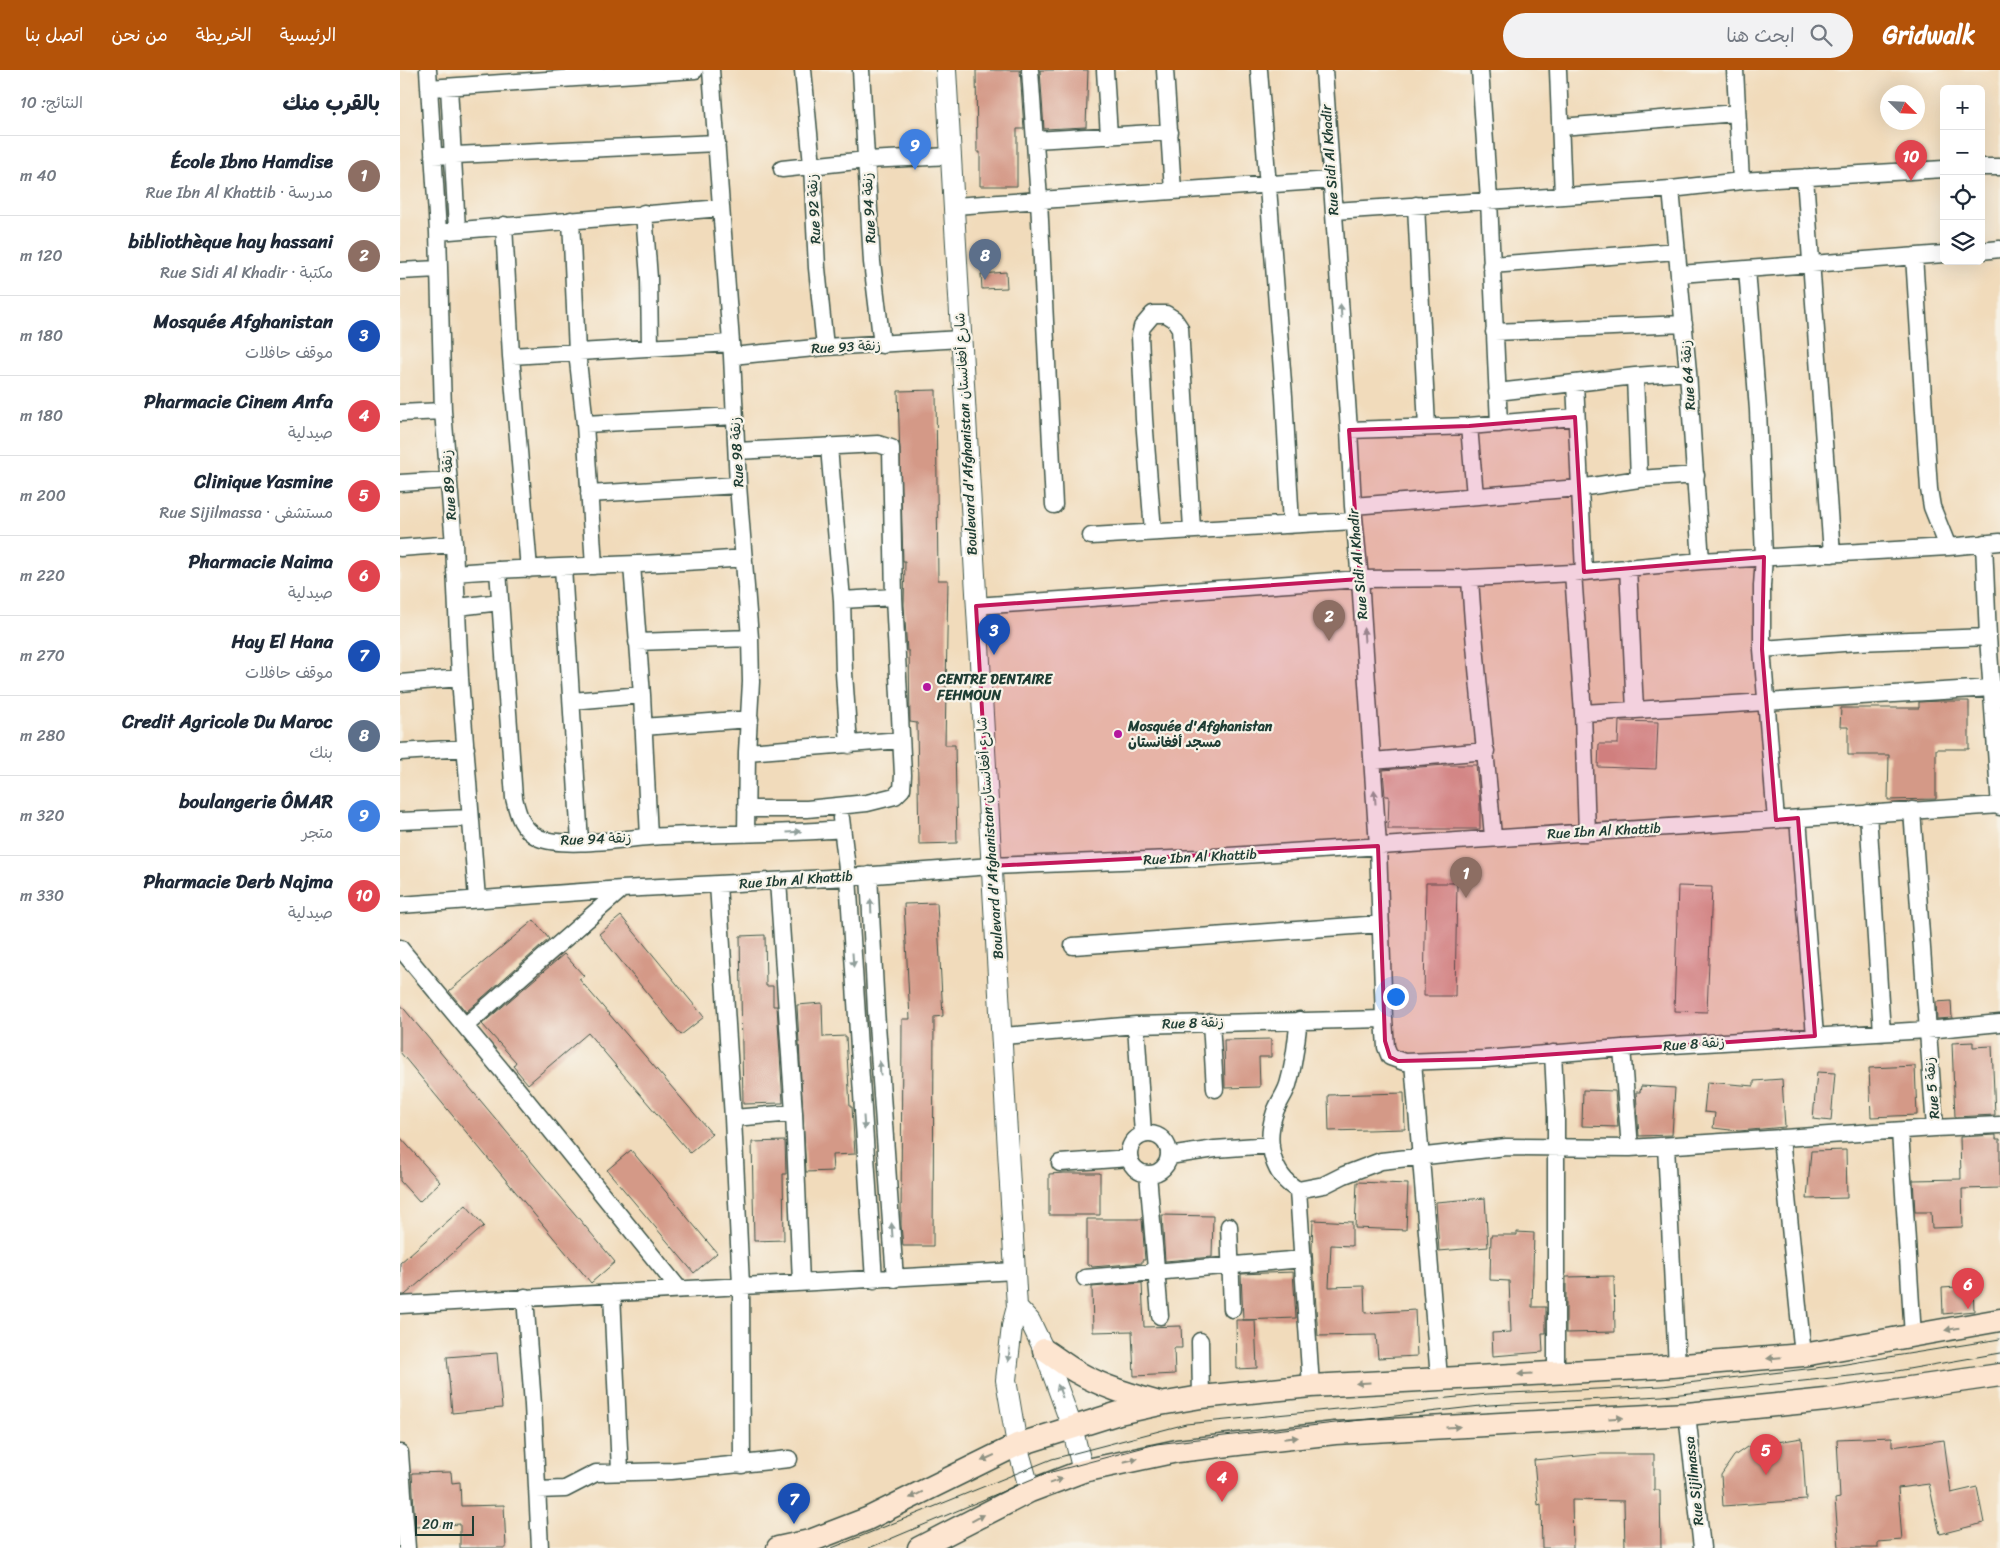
<!DOCTYPE html>
<html lang="ar">
<meta charset="utf-8">
<style>
body{margin:0;font-family:Sriracha,"Playpen Sans Arabic",sans-serif;background:#f2f2f3;color:#1f2937;direction:rtl}
.controls{position:absolute;right:15px;top:15px;display:grid;overflow:hidden;border-radius:8px;box-shadow:0 5px 20px #0002}
.controls button{width:45px;height:45px;display:grid;place-items:center;padding:0;border:0;border-bottom:1px solid #e0e1e3;background:#fff;color:#1f2937;font:25px sans-serif}
.compass{position:absolute;left:1480px;top:15px;width:45px;height:45px;border-radius:50%;background:#fff;box-shadow:0 5px 20px #0002;rotate:114deg}
.scale{position:absolute;left:15px;bottom:12px;width:59px;box-sizing:border-box;padding-left:5px;border:2px solid #1f3d34;border-top:0;font-size:14px;line-height:18px;white-space:nowrap;color:#1f3d34;-webkit-text-stroke:4px #f7f3e8;paint-order:stroke}
.you{position:absolute;left:995px;top:926px;width:18px;height:18px;margin:-12px;border:4px solid #fff;border-radius:50%;background:#1a73e8;box-shadow:0 0 0 8px #1a73e833}
.badge{display:grid;place-items:center;width:32px;height:32px;border-radius:50%;background:#b45309;color:#fff;font-size:16px;font-weight:700}
.pin{position:absolute;translate:-50% -41px;filter:drop-shadow(0 1px 2px #0008)}
.pin::after{content:'';position:absolute;top:26px;width:18px;height:15px;background:inherit;clip-path:polygon(0 0,100% 0,50% 100%)}
.list{margin:0;padding:0;list-style:none}
h2{display:flex;justify-content:space-between;align-items:center;height:65px;margin:0;padding:0 20px;font-size:21px}
h2 small{font-size:16px;font-weight:400;color:#747a83}
.list li{display:grid;grid-template-columns:32px 1fr auto;gap:15px;align-items:center;box-sizing:border-box;height:80px;padding:0 20px;border-top:1px solid #e0e1e3}
.list b{display:block;font-size:19px;white-space:nowrap}
.list p{margin:0;font-size:16px;white-space:nowrap;color:#747a83}
.list em{font-size:16px;font-style:normal;color:#747a83}
.icon{flex:none;width:28px;height:28px;fill:none;stroke:currentColor;stroke-width:2;stroke-linecap:round;stroke-linejoin:round}
.map{position:relative;flex:none;width:1600px;height:1478px;overflow:hidden;direction:ltr}
header{display:flex;align-items:center;gap:30px;box-sizing:border-box;height:70px;padding:0 25px;background:#b45309;color:#fff}
header strong{font-size:24px}
nav{display:flex;gap:28px;margin-inline-start:auto;font-size:18px}
.search{width:350px;height:45px;background:#f2f2f3;display:flex;align-items:center;gap:12px;box-sizing:border-box;padding:0 18px;border-radius:28px;color:#747a83;font-size:19px}
main{display:flex}
aside{flex:1;background:#fff}
.map>svg:first-child{display:block}
.building{fill:#d49987}
.lines{fill:none;stroke-linecap:round;stroke-linejoin:round}
.minor-casing{stroke:#3e5548;stroke-width:19}
.tertiary-casing{stroke:#3e5548;stroke-width:22}
.secondary-casing{stroke:#3e5548;stroke-width:25}
.minor{stroke:#fff;stroke-width:16}
.tertiary{stroke:#fff;stroke-width:20}
.secondary{stroke:#fde5d0;stroke-width:22}
.tram{stroke:#1f3d34;stroke-width:1}
.oneway{fill:#8f9e9a}
.oneway2{fill:#8e9182}
.marked{fill:#c2185b;fill-opacity:0.2;stroke:#c2185b;stroke-width:4;stroke-linejoin:round}
.poi-dot{fill:#b5179e;stroke:#f7f3e8;stroke-width:2}
.labels{text-anchor:middle;dominant-baseline:central;stroke-width:4.5;stroke-linejoin:round;paint-order:stroke}
.street-label{font-size:14px;fill:#1f3d34;stroke:#f7f3e8}
.poi-label{font-size:14px;font-weight:bold;fill:#1f3d34;stroke:#f7f3e8;text-anchor:start}
</style>
<header>
<strong>Gridwalk</strong>
<div class="search"><svg class="icon" aria-label="search" viewBox="0 0 24 24"><circle cx="10" cy="10" r="6"/><path d="M15 15l6 6"/></svg>ابحث هنا</div>
<nav><a>الرئيسية</a><a>الخريطة</a><a>من نحن</a><a>اتصل بنا</a></nav>
</header>
<main>
<div class="map">
<svg width="1600" height="1478" viewBox="0 0 1600 1478">
<rect width="100%" height="100%" fill="#f7f3e8"/>
<filter id="ink" filterUnits="userSpaceOnUse"><feTurbulence type="fractalNoise" baseFrequency=".02" numOctaves="2"/><feDisplacementMap in="SourceGraphic" scale="10" xChannelSelector="R" yChannelSelector="G"/><feConvolveMatrix kernelMatrix="1 2 1 2 8 2 1 2 1" color-interpolation-filters="sRGB"/></filter>
<filter id="wash" filterUnits="userSpaceOnUse"><feTurbulence type="fractalNoise" baseFrequency=".0096" numOctaves="4" result="noise"/><feDisplacementMap in="SourceGraphic" scale="20" xChannelSelector="R" yChannelSelector="G"/><feGaussianBlur stdDeviation="1.12" result="paint"/><feColorMatrix in="noise" values="0 0 0 0 0 0 0 0 0 0 0 0 0 0 0 0 0 1.4 0 .05"/><feComposite in="paint" operator="in"/></filter>
<g filter="url(#wash)">
<rect width="100%" height="100%" fill="#f1dbbb"/>
<g id="blocks">
<!-- building -->
<path class="building" d="M576,0H620L624,59H617V116H580V82H577Z
M640,0H688L686,57L644,59Z
M606,202L607,218L582,219L581,204Z
M536,320L538,510H548L545,675H555L557,773L519,774L517,653L510,652L509,581H507L504,535L505,491H503L498,321Z
M1540,631H1569V679H1536V729L1488,730L1489,685H1448V657H1440L1441,638H1519V632Z
M1219,651L1258,652L1256,699L1198,697L1199,674H1218Z
M1045,695H1076L1080,734V759H988L989,726H985L983,700Z
M1026,813H1057L1055,926H1024Z
M1278,816L1312,817L1307,942L1274,941Z
M537,833L543,946L534,947L533,1176H503L501,1155L502,949H510L504,834Z
M221,846L304,947L281,965L199,864Z
M134,850L149,869L66,942L49,921Z
M365,865L366,916H373V936H377L383,1033L343,1034L340,866Z
M164,884L184,906L179,909L312,1064L290,1083L188,963L128,1014L113,996L116,992L82,954Z
M1551,931L1552,948L1537,949L1536,932Z
M422,933L423,967L446,966L450,1037H452L455,1084L432,1085L433,1101L406,1102L397,935Z
M0,934L215,1192L191,1213L0,982Z
M871,969V987H859L860,1017L825,1018L824,970Z
M1573,972V977L1592,976L1595,1045L1555,1047L1552,973Z
M1515,996L1517,1045L1471,1047L1469,998Z
M1417,1002L1435,1003L1431,1051L1413,1049Z
M1382,1009L1385,1057L1339,1061L1313,1058L1315,1043L1304,1042L1307,1012L1354,1016V1011Z
M1241,1016L1275,1018L1272,1065L1239,1066L1236,1022H1240Z
M1183,1020L1215,1021L1218,1057L1182,1056Z
M1004,1023L1005,1059L929,1061L928,1025Z
M1596,1065V1069H1600V1118L1562,1119L1563,1157L1532,1158L1531,1142H1515L1513,1110L1561,1109L1560,1067Z
M0,1067L40,1112L19,1132L0,1111Z
M385,1071L386,1104H383L384,1170L354,1171L352,1072Z
M231,1080L317,1183L294,1203L207,1100Z
M1446,1080L1447,1128L1407,1129L1411,1081Z
M664,1103H700V1145H649V1104Z
M957,1112L1008,1114L1006,1160L955,1158Z
M1085,1128L1088,1177L1039,1181L1036,1132Z
M66,1135L84,1156L5,1225H0V1193Z
M762,1145L813,1146L812,1187L765,1191Z
M687,1149H742L745,1190H742V1193L692,1197L691,1195H687Z
M913,1150L952,1152V1176L931,1175L929,1217L964,1216L965,1243L1015,1240L1017,1286L978,1288L976,1265L918,1266L912,1179Z
M1117,1162L1134,1163L1132,1237H1146V1263H1142L1143,1282L1093,1286L1092,1263L1111,1262L1109,1211L1090,1210L1091,1165H1117Z
M893,1202L896,1248L843,1250L841,1204Z
M1214,1206L1215,1262L1166,1263V1207Z
M742,1213L744,1257L781,1256L782,1278H774L775,1304L734,1306L732,1261L693,1262L692,1217Z
M1573,1216L1574,1241L1543,1244L1542,1218Z
M836,1250H855L857,1298L837,1299Z
M97,1283L102,1338L52,1343L47,1287Z
M1492,1367V1377L1544,1370L1551,1423L1577,1417L1584,1453L1540,1464L1529,1414L1498,1418L1502,1470L1478,1472V1478H1439L1435,1429L1440,1428L1437,1369Z
M1402,1368L1406,1430L1323,1436L1321,1405L1334,1386L1347,1377Z
M1201,1384H1254V1420H1260L1261,1478H1225L1224,1431L1172,1430L1173,1478H1142L1141,1434L1138,1435L1134,1390Z
M51,1402L52,1413L60,1412L61,1436L104,1435L106,1478H60V1454L15,1457L12,1403Z"/>
</g>
</g>
<g filter="url(#ink)">
<use href="#blocks" fill-opacity="0" stroke="#3e5548" stroke-width="1"/>
<g class="lines">
<defs>
<path id="minor" d="M28,0L38,162L43,341L54,474L60,608L77,829
M311,0L332,286L338,415L350,568L351,612L347,682L346,764
M403,0L412,95L417,198L425,277
M461,0L472,192L482,275
M630,0L639,130L654,435
M705,0L709,66
M765,0L773,121
M859,0L884,326L891,455
M924,0L949,360L953,436L960,509L978,776L984,949L986,977L990,987L1004,992L1085,989L1222,978L1527,960L1600,953
M1080,0L1089,130L1099,354
M1158,0L1163,126
M1335,0L1341,111
M49,17L57,159
M29,18L295,0
M1161,57L1336,43
M635,70L770,62
M33,86L317,73
M1581,97H1600
M382,99L466,90L551,86
M1405,107L1432,484
M1271,119L1288,302L1301,491
M1016,135L1027,357
M554,136L931,110
M934,141L1271,119L1341,111L1544,99
M244,143L249,208L250,278
M171,150L177,282L185,354L194,496
M104,155L111,286L129,499
M38,162L321,138
M1581,181L1600,179
M1514,186L1529,419L1532,437L1548,477
M1091,195L1277,181
M1347,199L1358,340L1364,487L1362,516V579L1376,750
M0,201L38,199
M1280,204L1544,184
M1094,262L1284,254
M111,286L331,273
M332,286L425,277L561,269
M1235,306L1239,409
M1175,313L1184,502
M1097,322L1235,306L1288,302
M0,343L43,341
M185,354L335,346
M1069,356L1075,426
M949,360L1069,356L1175,347
M429,377L442,530L444,603L449,675
M337,381L478,374L491,378L494,527L503,705L502,719L495,726L467,733L407,739H346
M0,413L49,410
M189,424L338,415
M953,436L1179,418L1239,409L1296,405
M753,461L744,349L740,266L742,257L753,244H766L774,249L780,258L792,459
M691,466L954,451
M1584,473L1588,567L1600,737
M0,478L54,474
M232,495L242,625L249,767
M163,497L180,772
M1228,497L1235,640L1591,618
M98,500L114,728C118,745 122,760 139,768C162,778 222,769 248,767C313,763 377,765 442,759
M55,503C152,495 248,496 344,488
M1173,503L1183,643L1187,763
M1070,508C1075,595 1086,681 1093,767
M442,530L494,527
M576,536L960,509L1070,508L1173,503L1301,491L1548,477L1600,472
M58,537L100,532
M237,572L350,568
M1362,579L1457,572L1588,567
M0,613L60,608
M172,631L242,625
M1183,643L1235,640
M243,657L350,649
M0,682L66,678
M347,682L501,670
M973,691L1086,681
M1512,740L1535,1058
M1468,743L1482,963
M441,748L448,807L474,1210
M1398,748L1415,966
M0,751L70,748
M469,805L476,940L495,1209
M378,811L394,1043L401,1213
M318,814L333,1048L341,1215L342,1395
M0,835L222,819L448,807L591,796L799,788L1600,735
M673,876L981,854
M0,878L123,1026L279,1219
M899,950C896,970 895,991 889,1011C887,1022 879,1031 875,1042C865,1071 871,1105 898,1120L924,1115L944,1105L981,1091L1106,1077L1230,1078L1535,1058L1600,1055
M811,952L815,1019
M736,955L743,1064
M65,956L222,819
M603,966L736,955L984,949
M1222,978L1230,1078
M1153,983L1156,1043V1302
M1013,992L1039,1308
M333,1048L394,1043
M1500,1061L1513,1266
M729 1084a20 20 0 1 1 40 0a20 20 0 1 1-40 0Z
M1381,1068L1403,1285
M1266,1076L1277,1296
M769,1086L815,1079L871,1075
M660,1093L729,1088
M748,1104L760,1246
M898,1120L911,1316
M829,1156L832,1239
M685,1208L903,1189
M212,1223L220,1401
M125,1227L133,1335L140,1478
M0,1235L615,1201
M800,1271L801,1327
M1287,1344L1302,1478
M0,1383L7,1478
M137,1420L165,1419L196,1403L271,1401L389,1389"/>
<path id="tertiary" d="M546,0L617,1237L612,1256L606,1310L617,1375L630,1421
M617,1237L630,1251L644,1280L672,1357L683,1401"/>
<path id="secondary" d="M644,1280C655,1287 666,1296 677,1302C703,1317 731,1325 759,1333
M378,1478L410,1471L467,1449L617,1375L719,1343L760,1334L801,1327L911,1316L1260,1297L1403,1285L1600,1250
M519,1478L630,1421L683,1401L777,1381L935,1363L1287,1344L1426,1330L1600,1305"/>
</defs>
<!-- minor casing -->
<use href="#minor" class="minor-casing"/>
<!-- tertiary casing -->
<use href="#tertiary" class="tertiary-casing"/>
<!-- secondary casing -->
<use href="#secondary" class="secondary-casing"/>
<!-- minor -->
<use href="#minor" class="minor"/>
<!-- tertiary -->
<use href="#tertiary" class="tertiary"/>
<!-- secondary -->
<use href="#secondary" class="secondary"/>
<!-- tram -->
<path class="tram" d="M432,1478L652,1389L786,1354L1088,1324L1262,1316L1440,1295L1600,1269
M469,1478L644,1404L756,1374L1089,1335L1262,1326L1497,1301L1600,1283"/>
</g>
<!-- one-way arrows -->
<defs><path id="oneway-solid" d="M-6-.8H1V-3.2L6.5 0L1 3.2V.8H-6Z" transform="scale(1.25)"/></defs>
<g class="oneway">
<use href="#oneway-solid" transform="translate(941 241) rotate(-94)"/>
<use href="#oneway-solid" transform="translate(951 403) rotate(-93)"/>
<use href="#oneway-solid" transform="translate(964 565) rotate(-94)"/>
<use href="#oneway-solid" transform="translate(975 727) rotate(-94)"/>
<use href="#oneway-solid" transform="translate(394 762) rotate(-3)"/>
<use href="#oneway-solid" transform="translate(471 836) rotate(-93)"/>
<use href="#oneway-solid" transform="translate(453 890) rotate(86)"/>
<use href="#oneway-solid" transform="translate(480 998) rotate(-94)"/>
<use href="#oneway-solid" transform="translate(464 1053) rotate(86)"/>
<use href="#oneway-solid" transform="translate(492 1160) rotate(-94)"/>
<use href="#oneway-solid" transform="translate(609 1285) rotate(97)"/>
<use href="#oneway-solid" transform="translate(660 1321) rotate(-111)"/>
</g>
<g class="oneway2">
<use href="#oneway-solid" transform="translate(1552 1259) rotate(170)"/>
<use href="#oneway-solid" transform="translate(1374 1288) rotate(175)"/>
<use href="#oneway-solid" transform="translate(1125 1304) rotate(176)"/>
<use href="#oneway-solid" transform="translate(963 1313) rotate(177)"/>
<use href="#oneway-solid" transform="translate(1216 1348) rotate(-3)"/>
<use href="#oneway-solid" transform="translate(1053 1357) rotate(-4)"/>
<use href="#oneway-solid" transform="translate(891 1368) rotate(-6)"/>
<use href="#oneway-solid" transform="translate(588 1388) rotate(155)"/>
<use href="#oneway-solid" transform="translate(731 1390) rotate(-13)"/>
<use href="#oneway-solid" transform="translate(656 1411) rotate(-20)"/>
<use href="#oneway-solid" transform="translate(516 1425) rotate(154)"/>
<use href="#oneway-solid" transform="translate(578 1448) rotate(-28)"/>
</g>
</g>
<!-- marked area -->
<path class="marked" d="M1175,347L1184,502L1364,487L1362,579L1376,750L1398,748L1415,966L1085,989L998,991L990,987L985,971L978,776L591,796L576,536L960,509L949,360L1069,356Z"/>
<!-- markers -->
<g class="poi-dot">
<circle cx="527" cy="617" r="5"/>
<circle cx="718" cy="664" r="5"/>
</g>
<g class="labels">
<!-- street labels -->
<g class="street-label">
<text transform="translate(930 90) rotate(-94)">Rue Sidi Al Khadir</text>
<text transform="translate(469 138) rotate(-93)">Rue 94 زنقة</text>
<text transform="translate(414 139) rotate(-93)">Rue 92 زنقة</text>
<text transform="translate(446 277) rotate(-3)">Rue 93 زنقة</text>
<text transform="translate(1288 305) rotate(-94)">Rue 64 زنقة</text>
<text transform="translate(566 364) rotate(-93)">Boulevard d'Afghanistan شارع أفغانستان</text>
<text transform="translate(337 382) rotate(-93)">Rue 98 زنقة</text>
<text transform="translate(49 415) rotate(-94)">Rue 89 زنقة</text>
<text transform="translate(958 494) rotate(-95)">Rue Sidi Al Khadir</text>
<text transform="translate(1204 761) rotate(-3)">Rue Ibn Al Khattib</text>
<text transform="translate(590 768) rotate(-94)">Boulevard d'Afghanistan شارع أفغانستان</text>
<text transform="translate(196 769) rotate(-2)">Rue 94 زنقة</text>
<text transform="translate(800 787) rotate(-3)">Rue Ibn Al Khattib</text>
<text transform="translate(396 810) rotate(-4)">Rue Ibn Al Khattib</text>
<text transform="translate(793 953) rotate(-2)">Rue 8 زنقة</text>
<text transform="translate(1294 974) rotate(-4)">Rue 8 زنقة</text>
<text transform="translate(1532 1018) rotate(-95)">Rue 5 زنقة</text>
<text transform="translate(1294 1411) rotate(-96)">Rue Sijilmassa</text>
</g>
<!-- poi labels -->
<g class="poi-label">
<text x="537" y="609">CENTRE DENTAIRE<tspan x="537" dy="16">FEHMOUN</tspan></text>
<text x="728" y="656">Mosquée d'Afghanistan<tspan x="728" dy="16">مسجد أفغانستان</tspan></text>
</g>
</g>
</svg>
<div class="controls">
<button>+</button>
<button>−</button>
<button><svg class="icon" aria-label="locate" viewBox="0 0 24 24"><circle cx="12" cy="12" r="6"/><path d="M12 2v4M12 18v4M2 12h4M18 12h4"/></svg></button>
<button><svg class="icon" aria-label="layers" viewBox="0 0 24 24"><path d="M12 4l9 5-9 5-9-5zM3 14l9 5 9-5"/></svg></button>
</div>
<svg class="compass" viewBox="-18 -18 36 36"><path d="M0-13l5 13h-10z" fill="#e53935"/><path d="M0 13l5-13h-10z" fill="#747a83"/></svg>
<div class="scale">20 m</div>
<div class="you"></div>
<div class="pin badge" style="left:1066px;top:828px;background:#8d6e63">1</div>
<div class="pin badge" style="left:929px;top:571px;background:#8d6e63">2</div>
<div class="pin badge" style="left:594px;top:585px;background:#1a4fb4">3</div>
<div class="pin badge" style="left:822px;top:1432px;background:#e0444e">4</div>
<div class="pin badge" style="left:1366px;top:1405px;background:#e0444e">5</div>
<div class="pin badge" style="left:1568px;top:1239px;background:#e0444e">6</div>
<div class="pin badge" style="left:394px;top:1454px;background:#1a4fb4">7</div>
<div class="pin badge" style="left:585px;top:210px;background:#5c6f8a">8</div>
<div class="pin badge" style="left:515px;top:100px;background:#3f7fe0">9</div>
<div class="pin badge" style="left:1511px;top:111px;background:#e0444e">10</div>
</div>
<aside>
<h2>بالقرب منك<small>النتائج: 10</small></h2>
<ul class="list">
<li><span class="badge" style="background:#8d6e63">1</span><div><b>École Ibno Hamdise</b><p>مدرسة · Rue Ibn Al Khattib</p></div><em>40 m</em></li>
<li><span class="badge" style="background:#8d6e63">2</span><div><b>bibliothèque hay hassani</b><p>مكتبة · Rue Sidi Al Khadir</p></div><em>120 m</em></li>
<li><span class="badge" style="background:#1a4fb4">3</span><div><b>Mosquée Afghanistan</b><p>موقف حافلات</p></div><em>180 m</em></li>
<li><span class="badge" style="background:#e0444e">4</span><div><b>Pharmacie Cinem Anfa</b><p>صيدلية</p></div><em>180 m</em></li>
<li><span class="badge" style="background:#e0444e">5</span><div><b>Clinique Yasmine</b><p>مستشفى · Rue Sijilmassa</p></div><em>200 m</em></li>
<li><span class="badge" style="background:#e0444e">6</span><div><b>Pharmacie Naima</b><p>صيدلية</p></div><em>220 m</em></li>
<li><span class="badge" style="background:#1a4fb4">7</span><div><b>Hay El Hana</b><p>موقف حافلات</p></div><em>270 m</em></li>
<li><span class="badge" style="background:#5c6f8a">8</span><div><b>Credit Agricole Du Maroc</b><p>بنك</p></div><em>280 m</em></li>
<li><span class="badge" style="background:#3f7fe0">9</span><div><b>boulangerie ÔMAR</b><p>متجر</p></div><em>320 m</em></li>
<li><span class="badge" style="background:#e0444e">10</span><div><b>Pharmacie Derb Najma</b><p>صيدلية</p></div><em>330 m</em></li>
</ul>
</aside>
</main>
